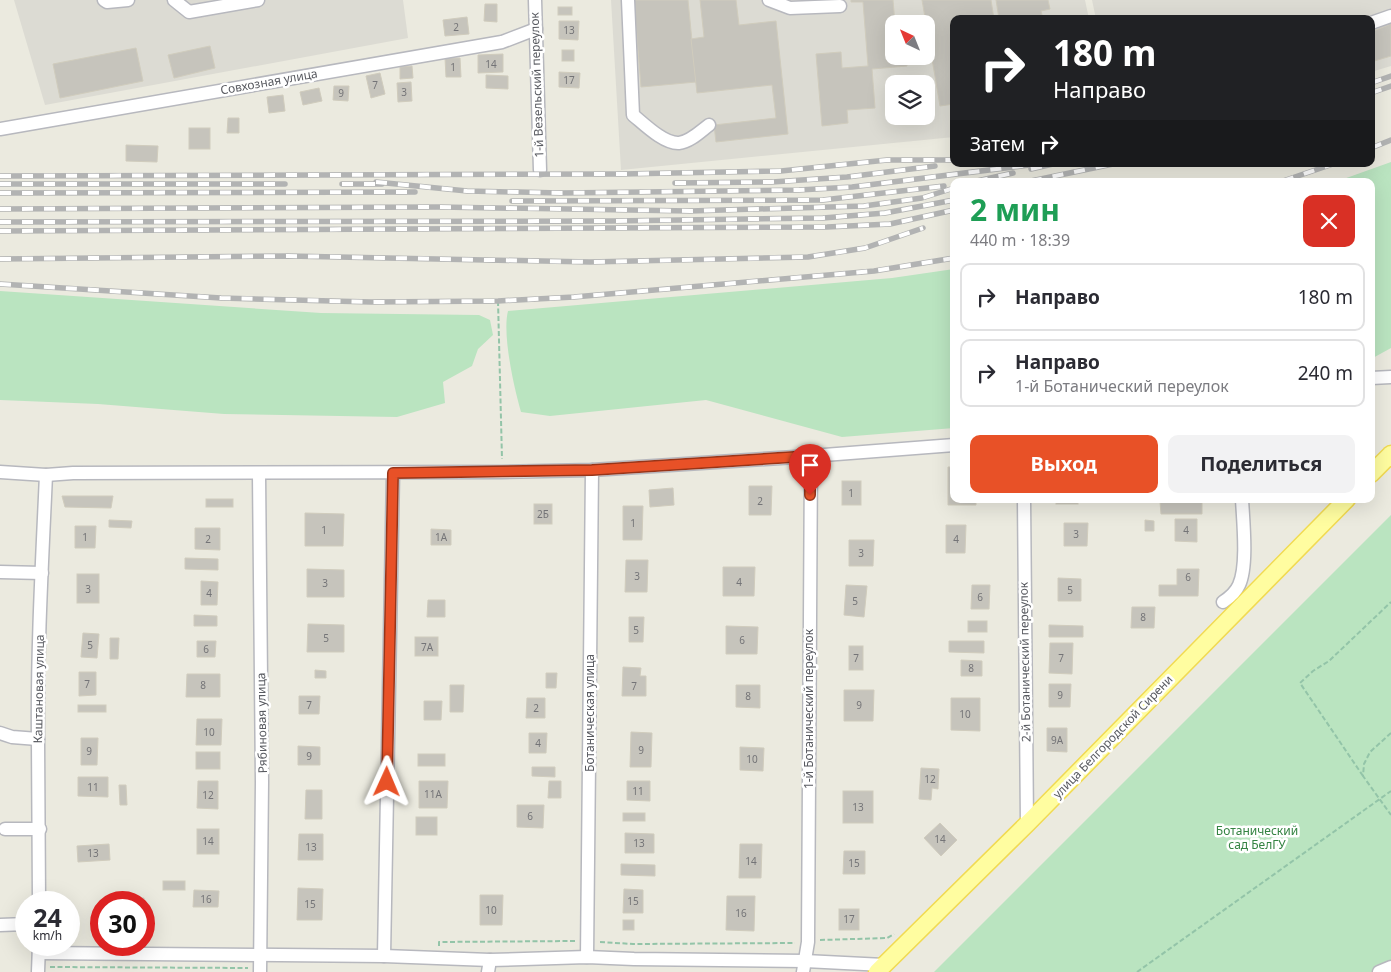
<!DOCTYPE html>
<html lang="ru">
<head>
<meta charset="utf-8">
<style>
	body { margin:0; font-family:"Noto Sans",sans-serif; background:#f2f2f3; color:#2b2b33; height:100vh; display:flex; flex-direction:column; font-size:19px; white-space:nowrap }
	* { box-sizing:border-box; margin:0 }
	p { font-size:16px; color:#7c7c81 }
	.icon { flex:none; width:28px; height:28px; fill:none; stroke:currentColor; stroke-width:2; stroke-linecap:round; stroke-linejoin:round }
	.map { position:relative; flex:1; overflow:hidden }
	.details { position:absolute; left:950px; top:178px; width:425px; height:325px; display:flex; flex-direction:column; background:#fff; border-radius:10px; box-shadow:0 5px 20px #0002 }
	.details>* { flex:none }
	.banner { position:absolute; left:950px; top:15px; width:425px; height:152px; border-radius:10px; box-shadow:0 5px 20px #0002; background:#202124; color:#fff; overflow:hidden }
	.needle { width:32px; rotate:317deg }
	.buttons { position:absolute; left:885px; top:15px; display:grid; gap:10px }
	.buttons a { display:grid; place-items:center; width:50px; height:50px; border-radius:10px; background:#fff; box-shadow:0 5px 20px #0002; font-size:25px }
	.speed { position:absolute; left:15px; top:891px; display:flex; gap:10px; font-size:25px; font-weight:700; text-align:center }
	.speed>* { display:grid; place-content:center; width:65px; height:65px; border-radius:50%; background:#fff; box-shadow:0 5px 20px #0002; line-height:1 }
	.speed small { font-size:12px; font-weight:400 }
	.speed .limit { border:8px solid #d22; background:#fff; color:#111 }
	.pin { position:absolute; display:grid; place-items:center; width:42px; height:42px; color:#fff; margin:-51px -21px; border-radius:50% 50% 50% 0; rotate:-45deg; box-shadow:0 0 5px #0007 }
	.pin .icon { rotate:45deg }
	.me { position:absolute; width:55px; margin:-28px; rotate:1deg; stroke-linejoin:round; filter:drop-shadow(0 0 4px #0008) }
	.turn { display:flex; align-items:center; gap:18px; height:105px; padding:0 20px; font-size:22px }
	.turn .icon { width:65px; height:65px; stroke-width:2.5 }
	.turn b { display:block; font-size:35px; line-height:42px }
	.then { display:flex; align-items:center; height:48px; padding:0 20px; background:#0003; gap:10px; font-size:19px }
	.round { display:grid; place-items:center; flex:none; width:52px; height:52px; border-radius:10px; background:#f2f2f3 }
	.summary { display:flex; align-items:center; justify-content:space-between; height:85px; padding:0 20px }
	h1 { font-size:30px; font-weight:700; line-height:38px; color:#1e9e55 }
	.cta { display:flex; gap:10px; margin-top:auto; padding:10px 20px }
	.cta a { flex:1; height:58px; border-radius:10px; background:#e85127; color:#fff; font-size:20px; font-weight:700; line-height:58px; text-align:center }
	.cta a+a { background:#f2f2f3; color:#2b2b33 }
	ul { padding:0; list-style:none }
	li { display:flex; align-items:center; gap:15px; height:68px; margin:0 10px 8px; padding:0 10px; border:2px solid #e1e1e2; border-radius:10px }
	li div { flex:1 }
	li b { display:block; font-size:19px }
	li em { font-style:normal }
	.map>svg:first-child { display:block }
	.industrial { fill:#dcdbd3; fill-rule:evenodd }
	.green { fill:#bae4c0 }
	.building { fill:#c6c4bc; stroke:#d0ccbd }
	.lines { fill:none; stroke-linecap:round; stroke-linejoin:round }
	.minor-casing { stroke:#b7b8be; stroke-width:15 }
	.major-casing { stroke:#f1da52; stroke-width:19 }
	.path { stroke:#93c4a8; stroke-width:2; stroke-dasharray:5 2.5; stroke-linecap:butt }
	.minor { stroke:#fff; stroke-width:12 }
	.major { stroke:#fffda0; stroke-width:16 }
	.rail-casing { stroke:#b2b3b3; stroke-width:5.5 }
	.rail { stroke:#fff; stroke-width:4; stroke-dasharray:11; stroke-linecap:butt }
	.route-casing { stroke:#973519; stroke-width:12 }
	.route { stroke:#e85127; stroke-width:9 }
	.labels { text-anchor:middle; stroke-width:5; stroke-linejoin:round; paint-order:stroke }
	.number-label { font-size:10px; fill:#747477 }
	.street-label { font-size:12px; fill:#585a60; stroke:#fff }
	.park-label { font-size:12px; fill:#348342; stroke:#fff }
</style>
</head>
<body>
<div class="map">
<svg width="1391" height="972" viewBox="0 0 1391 972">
	<rect width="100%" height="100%" fill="#ebeadf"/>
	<!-- industrial -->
	<g class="industrial">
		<path d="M14 0H403L408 38 45 105Z"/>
		<path d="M611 0H1085L1089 19H954V137L621 170ZM894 24H926V56H894ZM894 84H926V116H894Z"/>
		<path d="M1092 0H1391V66L1371 72V19H1096Z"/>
	</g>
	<!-- green -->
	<g class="green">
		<path d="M1391 162V348L1371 359V181H1338Z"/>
		<path d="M954 269V428L842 437 706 400 550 416 521 412C514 388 502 334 508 311L892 278Z"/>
		<path d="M0 291 321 313 479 315 490 320 493 335 478 349 472 366 443 382 445 403 397 417 224 414 98 404 0 400Z"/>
		<path d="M1391 515V972H934Z"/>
	</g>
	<!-- building -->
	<g class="building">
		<path d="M634 0H688L696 82 641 87Z"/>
		<path d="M700 0H736L739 25 776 21 788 134 716 142 714 125 776 118 772 85 697 93 691 39 704 37Z"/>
		<path d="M851 0H893L895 24H894V56H906L907 66 872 69 875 108 847 110 848 123 822 126 816 54 841 52 842 68 868 66 863 2H851Z"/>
		<path d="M922 0H991L994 19H954V104L940 106Z"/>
		<path d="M996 0H1048L1050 9 1041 11 1043 19H999Z"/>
		<path d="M485 4H497V22L484 21Z"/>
		<rect x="558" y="7" width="14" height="8"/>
		<path d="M467 17 469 34 445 36 443 20Z"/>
		<path d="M559 21H579L578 40 559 39Z"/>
		<path d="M1391 24V56L1371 62V32Z"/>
		<path d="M210 46 215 68 174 78 168 55Z"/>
		<path d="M136 48 143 81 60 98 53 64Z"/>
		<rect x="562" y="50" width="12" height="11"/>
		<path d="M503 54V72L478 73V55Z"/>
		<path d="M445 58H460L461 77H446Z"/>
		<path d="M412 66 413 78 400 79V67Z"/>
		<path d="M559 72 580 73 579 88 559 87Z"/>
		<path d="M380 73 385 94 371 98 366 76Z"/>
		<path d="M486 75 508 76V89L486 88Z"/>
		<path d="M411 82 412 101 398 102 397 83Z"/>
		<path d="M334 86H349L348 101 333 100Z"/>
		<path d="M319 88 322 101 303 105 300 92Z"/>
		<path d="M283 95 285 111 269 113 267 97Z"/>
		<path d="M228 118H239V133H227Z"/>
		<rect x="189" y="128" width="21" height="21"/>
		<path d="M126 145 158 146 157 162 126 161Z"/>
		<path d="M948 467H954V499H976V505H948Z"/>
		<rect x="842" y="481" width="19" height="24"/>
		<path d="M749 486H772L771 515H749Z"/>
		<path d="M673 488 674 505 650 507 649 490Z"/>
		<path d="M62 496H113L111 508 65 507Z"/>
		<rect x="206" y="499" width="27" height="8"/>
		<rect x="1056" y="499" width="22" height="5"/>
		<path d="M1160 502H1202V514H1161Z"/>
		<rect x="534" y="504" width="18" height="20"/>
		<path d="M623 506H643L642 540H623Z"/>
		<path d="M305 513 344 514 343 546H305Z"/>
		<path d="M1175 519H1197V542L1175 541Z"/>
		<path d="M109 520 132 521 131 528 109 527Z"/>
		<path d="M1145 520 1154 521V531H1145Z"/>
		<path d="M1064 523H1088L1087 546H1064Z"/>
		<path d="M946 525H966L965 553H946Z"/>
		<path d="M75 526H96L95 548H75Z"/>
		<path d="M195 528H220V550L195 549Z"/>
		<path d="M431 529 451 530V545H431Z"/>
		<path d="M849 540H874L873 566H849Z"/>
		<path d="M185 558 218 559V570L185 569Z"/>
		<path d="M626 560H648L647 592H625Z"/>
		<path d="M723 567H755L754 596H723Z"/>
		<path d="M307 569 344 570V597H307Z"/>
		<path d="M1177 569H1199L1198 596H1159V585H1177Z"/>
		<rect x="77" y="574" width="22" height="29"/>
		<path d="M1058 578 1081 579V601H1058Z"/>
		<path d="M201 581 218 582 217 605H201Z"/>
		<path d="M846 585 867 586 864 617 844 615Z"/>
		<path d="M972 585H990L989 609H971Z"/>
		<path d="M428 600H445V617H427Z"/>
		<path d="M1132 607H1155L1154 628H1131Z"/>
		<path d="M194 615 217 616V626H194Z"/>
		<path d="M629 617H644L643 642H629Z"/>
		<rect x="968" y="621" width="19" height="11"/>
		<path d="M308 624 344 625V652H307Z"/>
		<path d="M1049 625 1083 626V637H1049Z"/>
		<path d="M726 626 758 627 757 654H726Z"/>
		<path d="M83 633 99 634 97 658 81 657Z"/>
		<rect x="415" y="637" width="23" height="19"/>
		<path d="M110 638H119L118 659H110Z"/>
		<path d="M197 641H216L215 657H197Z"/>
		<path d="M949 641H984V653L949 652Z"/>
		<path d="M1050 643H1073L1072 674 1049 673Z"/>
		<rect x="849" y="646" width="14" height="24"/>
		<path d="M961 660 982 661V676H961Z"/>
		<path d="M623 667 641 668 640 676H646V696H622Z"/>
		<path d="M315 670 326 671V678H315Z"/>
		<path d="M79 672H96V695L79 696Z"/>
		<path d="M546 673H557L556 688H546Z"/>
		<path d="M187 674H220V697H186Z"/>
		<path d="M1049 684H1071L1070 707H1049Z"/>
		<path d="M450 685H464L463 712H450Z"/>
		<path d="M736 685H760V708L736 707Z"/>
		<path d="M844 690H874L873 721H844Z"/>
		<path d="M299 696H320L319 714H299Z"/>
		<path d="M527 698H545V718H526Z"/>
		<path d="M951 698H980V731L951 730Z"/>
		<path d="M424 701H442L441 720H424Z"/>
		<rect x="78" y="705" width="28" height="7"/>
		<path d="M197 719H222L221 745H196Z"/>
		<path d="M1047 728H1067V752L1047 751Z"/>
		<path d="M631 732 652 733 651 767H630Z"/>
		<path d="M529 733H547L546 753H529Z"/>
		<path d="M81 738H98L97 765H81Z"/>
		<path d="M298 746 320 747V765H298Z"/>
		<path d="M740 747 764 748 763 771 740 770Z"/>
		<rect x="196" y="752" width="24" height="17"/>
		<rect x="418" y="754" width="27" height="12"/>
		<path d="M532 767H555V777L532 776Z"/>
		<path d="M921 768 939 769 938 789 932 788 931 800 919 799Z"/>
		<path d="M78 777H108V797L78 796Z"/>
		<path d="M198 781H218V809L197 808Z"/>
		<path d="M419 781H448L447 808H419Z"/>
		<path d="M549 781H561V798H548Z"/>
		<path d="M627 781H650V801L627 800Z"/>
		<path d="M119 785H126L127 805H120Z"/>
		<path d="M306 790H322V819H305Z"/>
		<rect x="843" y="791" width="30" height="32"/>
		<path d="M517 805H544L543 828 517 827Z"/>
		<rect x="623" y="813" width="22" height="8"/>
		<rect x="416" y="817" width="21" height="18"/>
		<path d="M940 823 957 840 941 856 924 838Z"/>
		<rect x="197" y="829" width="22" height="25"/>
		<path d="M625 833 654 834V853H625Z"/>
		<path d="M299 834H323V860H298Z"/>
		<path d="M109 844 110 860 78 862 77 846Z"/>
		<path d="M740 844H762L761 878H739Z"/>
		<path d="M844 851H865V874H843Z"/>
		<path d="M621 864 655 865V876L621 875Z"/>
		<rect x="163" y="881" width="22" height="9"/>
		<path d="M298 888 323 889 322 920H297Z"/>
		<path d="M624 889 643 890V913H623Z"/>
		<path d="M194 890 219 891 218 907H193Z"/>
		<path d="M480 895H503L502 925H480Z"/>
		<path d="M727 896H755L754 931 726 930Z"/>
		<path d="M115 898H144V904L114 902Z"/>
		<rect x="839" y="909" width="20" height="21"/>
		<rect x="623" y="920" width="11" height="10"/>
	</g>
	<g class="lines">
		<defs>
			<g id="minor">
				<path d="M104 0 107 2 128 0"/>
				<path d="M174 0 189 12 258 0"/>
				<path d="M535 0 540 170"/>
				<path d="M628 0 633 115C644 124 664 144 679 143 690 142 701 131 709 125"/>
				<path d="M769 0 790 8 840 6"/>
				<path d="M1371 23 1391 16"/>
				<path d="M0 129 502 42 536 29"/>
				<path d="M1371 378 1391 377"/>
				<path d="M0 472 46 475 73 473 502 472 592 470 811 456 954 445"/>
				<path d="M259 474 262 782 260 972"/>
				<path d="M1024 499 1027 824"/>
				<path d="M0 572 42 573"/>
				<path d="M1223 602C1229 598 1236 592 1239 585 1248 566 1243 520 1242 499"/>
				<path d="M0 733 12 737 38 739"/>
				<path d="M5 829H40"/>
				<path d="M39 902C39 848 38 794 38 740 37 651 42 563 46 475"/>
				<path d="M0 925 26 924"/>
				<path d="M39 953 384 956 490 960 587 957 634 959 805 961 884 965"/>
				<path d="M384 956 393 473"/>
				<path d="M587 957 592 470"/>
				<path d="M38 972 39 945"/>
				<path d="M488 972 490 960"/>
				<path d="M803 972 808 942 811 456"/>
				<path d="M1379 972 1391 967"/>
			</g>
			<g id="major">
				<path d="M1371 474 1391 454"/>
				<path d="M877 972 1027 824 1347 499"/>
			</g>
		</defs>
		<!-- minor casing -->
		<use href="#minor" class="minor-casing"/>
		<!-- major casing -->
		<use href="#major" class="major-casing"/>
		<!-- path -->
		<g class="path">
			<path d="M498 301 502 459"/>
			<path d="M1391 733 1370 752 1364 764 1363 776 1391 815"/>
			<path d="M1363 776 1300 683 1313 671 1329 661 1391 602"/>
			<path d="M820 940 887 938 894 934"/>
			<path d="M600 942 633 944 795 943"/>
			<path d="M439 946V942L575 941"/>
			<path d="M50 967 248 968"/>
			<path d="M1137 972 1391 791"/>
		</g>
		<!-- minor -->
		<use href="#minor" class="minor"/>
		<!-- major -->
		<use href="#major" class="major"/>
		<defs>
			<g id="rail">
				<path d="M1371 83 1391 76"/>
				<path d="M1371 93 1391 86"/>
				<path d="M1371 148 1391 140"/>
				<path d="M1031 169 1053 164"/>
				<path d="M0 176 622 174 781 171 887 160H954"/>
				<path d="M977 181 1013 173"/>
				<path d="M1031 181 1113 164"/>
				<path d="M1283 181 1333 164"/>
				<path d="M376 182 467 191 561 193 799 190 852 187 1037 164"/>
				<path d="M675 183 772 182 847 177 935 166"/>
				<path d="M0 184H285"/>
				<path d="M342 184H382"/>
				<path d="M0 193 415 192"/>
				<path d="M512 201 823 200 944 186"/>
				<path d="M0 209 439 207 690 211 864 206 922 198 954 188"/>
				<path d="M0 222 612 221 823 218 885 213 954 200"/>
				<path d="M0 231 827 227 890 224 954 210"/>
				<path d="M0 259 288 256 590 262 808 257 865 248 923 228"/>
				<path d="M0 284 221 298 371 302 498 301 574 297 874 271 954 258"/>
			</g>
		</defs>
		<!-- rail casing -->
		<use href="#rail" class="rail-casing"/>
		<!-- rail -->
		<use href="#rail" class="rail"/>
	</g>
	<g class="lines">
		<defs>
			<path id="route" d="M387 782 393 473 592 470 810 456V495"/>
		</defs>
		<!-- route casing -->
		<use href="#route" class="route-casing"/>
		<!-- route -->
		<use href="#route" class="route"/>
	</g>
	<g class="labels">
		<!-- number labels -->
		<g class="number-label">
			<text x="456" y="31">2</text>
			<text x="569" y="34">13</text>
			<text x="491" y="68">14</text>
			<text x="453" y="71">1</text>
			<text x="569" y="84">17</text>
			<text x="375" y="89">7</text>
			<text x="404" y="96">3</text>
			<text x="341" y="97">9</text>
			<text x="851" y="497">1</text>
			<text x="760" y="505">2</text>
			<text x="543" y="518">2Б</text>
			<text x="633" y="527">1</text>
			<text x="324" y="534">1</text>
			<text x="1186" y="534">4</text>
			<text x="1076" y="538">3</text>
			<text x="85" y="541">1</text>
			<text x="441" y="541">1А</text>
			<text x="208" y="543">2</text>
			<text x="956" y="543">4</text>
			<text x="861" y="557">3</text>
			<text x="637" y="580">3</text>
			<text x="1188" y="581">6</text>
			<text x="739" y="586">4</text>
			<text x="325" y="587">3</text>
			<text x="88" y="593">3</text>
			<text x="1070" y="594">5</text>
			<text x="209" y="597">4</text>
			<text x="980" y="601">6</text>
			<text x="855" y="605">5</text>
			<text x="1143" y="621">8</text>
			<text x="636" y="634">5</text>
			<text x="326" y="642">5</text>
			<text x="742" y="644">6</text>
			<text x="90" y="649">5</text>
			<text x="427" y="651">7А</text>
			<text x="206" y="653">6</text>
			<text x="856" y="662">7</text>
			<text x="1061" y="662">7</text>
			<text x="971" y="672">8</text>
			<text x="87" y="688">7</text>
			<text x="203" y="689">8</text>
			<text x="634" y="690">7</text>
			<text x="1060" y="699">9</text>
			<text x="748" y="700">8</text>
			<text x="309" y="709">7</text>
			<text x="859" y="709">9</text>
			<text x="536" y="712">2</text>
			<text x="965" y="718">10</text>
			<text x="209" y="736">10</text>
			<text x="1057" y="744">9А</text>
			<text x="538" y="747">4</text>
			<text x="641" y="754">9</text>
			<text x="89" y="755">9</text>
			<text x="309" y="760">9</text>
			<text x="752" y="763">10</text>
			<text x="930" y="783">12</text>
			<text x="93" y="791">11</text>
			<text x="638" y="795">11</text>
			<text x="433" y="798">11А</text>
			<text x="208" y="799">12</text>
			<text x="858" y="811">13</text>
			<text x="530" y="820">6</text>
			<text x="940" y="843">14</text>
			<text x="208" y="845">14</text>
			<text x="639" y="847">13</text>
			<text x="311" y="851">13</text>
			<text x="93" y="857">13</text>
			<text x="751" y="865">14</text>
			<text x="854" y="867">15</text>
			<text x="206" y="903">16</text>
			<text x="633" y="905">15</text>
			<text x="310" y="908">15</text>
			<text x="491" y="914">10</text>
			<text x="741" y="917">16</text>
			<text x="849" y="923">17</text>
		</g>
		<!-- street labels -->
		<g class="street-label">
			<text transform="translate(269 82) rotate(-10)" y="4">Совхозная улица</text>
			<text transform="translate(537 85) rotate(-92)" y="4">1-й Везельский переулок</text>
			<text transform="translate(1025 662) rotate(-91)" y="4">2-й Ботанический переулок</text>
			<text transform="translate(39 689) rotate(-89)" y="4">Каштановая улица</text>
			<text transform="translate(809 709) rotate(-90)" y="4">1-й Ботанический переулок</text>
			<text transform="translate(590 713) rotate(-90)" y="4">Ботаническая улица</text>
			<text transform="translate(262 723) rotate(-91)" y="4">Рябиновая улица</text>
			<text transform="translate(1113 737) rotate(-46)" y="4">улица Белгородской Сирени</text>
		</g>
		<!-- park labels -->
		<g class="park-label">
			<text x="1257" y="835">Ботанический<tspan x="1257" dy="14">сад БелГУ</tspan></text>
		</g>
	</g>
</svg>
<div class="buttons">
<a><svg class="needle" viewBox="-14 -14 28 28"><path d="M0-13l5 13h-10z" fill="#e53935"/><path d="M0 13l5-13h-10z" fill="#7c7c81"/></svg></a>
<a><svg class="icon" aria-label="layers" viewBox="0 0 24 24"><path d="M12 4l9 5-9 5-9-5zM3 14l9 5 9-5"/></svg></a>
</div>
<div class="speed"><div>24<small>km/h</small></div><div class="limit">30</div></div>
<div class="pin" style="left:810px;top:495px;background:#d93025"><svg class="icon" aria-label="arrive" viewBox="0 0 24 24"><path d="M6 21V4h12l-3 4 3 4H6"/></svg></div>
<svg class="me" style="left:387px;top:782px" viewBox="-20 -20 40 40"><path d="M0-17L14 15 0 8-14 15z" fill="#e85127" stroke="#fff" stroke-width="4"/></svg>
<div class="banner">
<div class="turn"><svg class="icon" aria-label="right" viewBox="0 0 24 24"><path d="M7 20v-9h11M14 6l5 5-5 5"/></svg><div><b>180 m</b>Направо</div></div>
<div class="then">Затем<svg class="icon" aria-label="right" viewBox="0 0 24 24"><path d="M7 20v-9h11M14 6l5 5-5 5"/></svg></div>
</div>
<section class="details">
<div class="summary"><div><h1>2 мин</h1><p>440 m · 18:39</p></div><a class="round" style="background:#d93025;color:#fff"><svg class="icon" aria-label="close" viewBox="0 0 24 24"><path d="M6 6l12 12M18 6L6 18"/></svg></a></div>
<ul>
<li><svg class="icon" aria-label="right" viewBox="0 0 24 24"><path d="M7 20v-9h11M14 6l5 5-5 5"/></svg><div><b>Направо</b></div><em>180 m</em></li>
<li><svg class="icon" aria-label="right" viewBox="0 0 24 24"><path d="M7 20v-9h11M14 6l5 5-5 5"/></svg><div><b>Направо</b><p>1-й Ботанический переулок</p></div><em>240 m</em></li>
</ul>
<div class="cta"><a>Выход</a><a>Поделиться</a></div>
</section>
</div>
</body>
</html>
